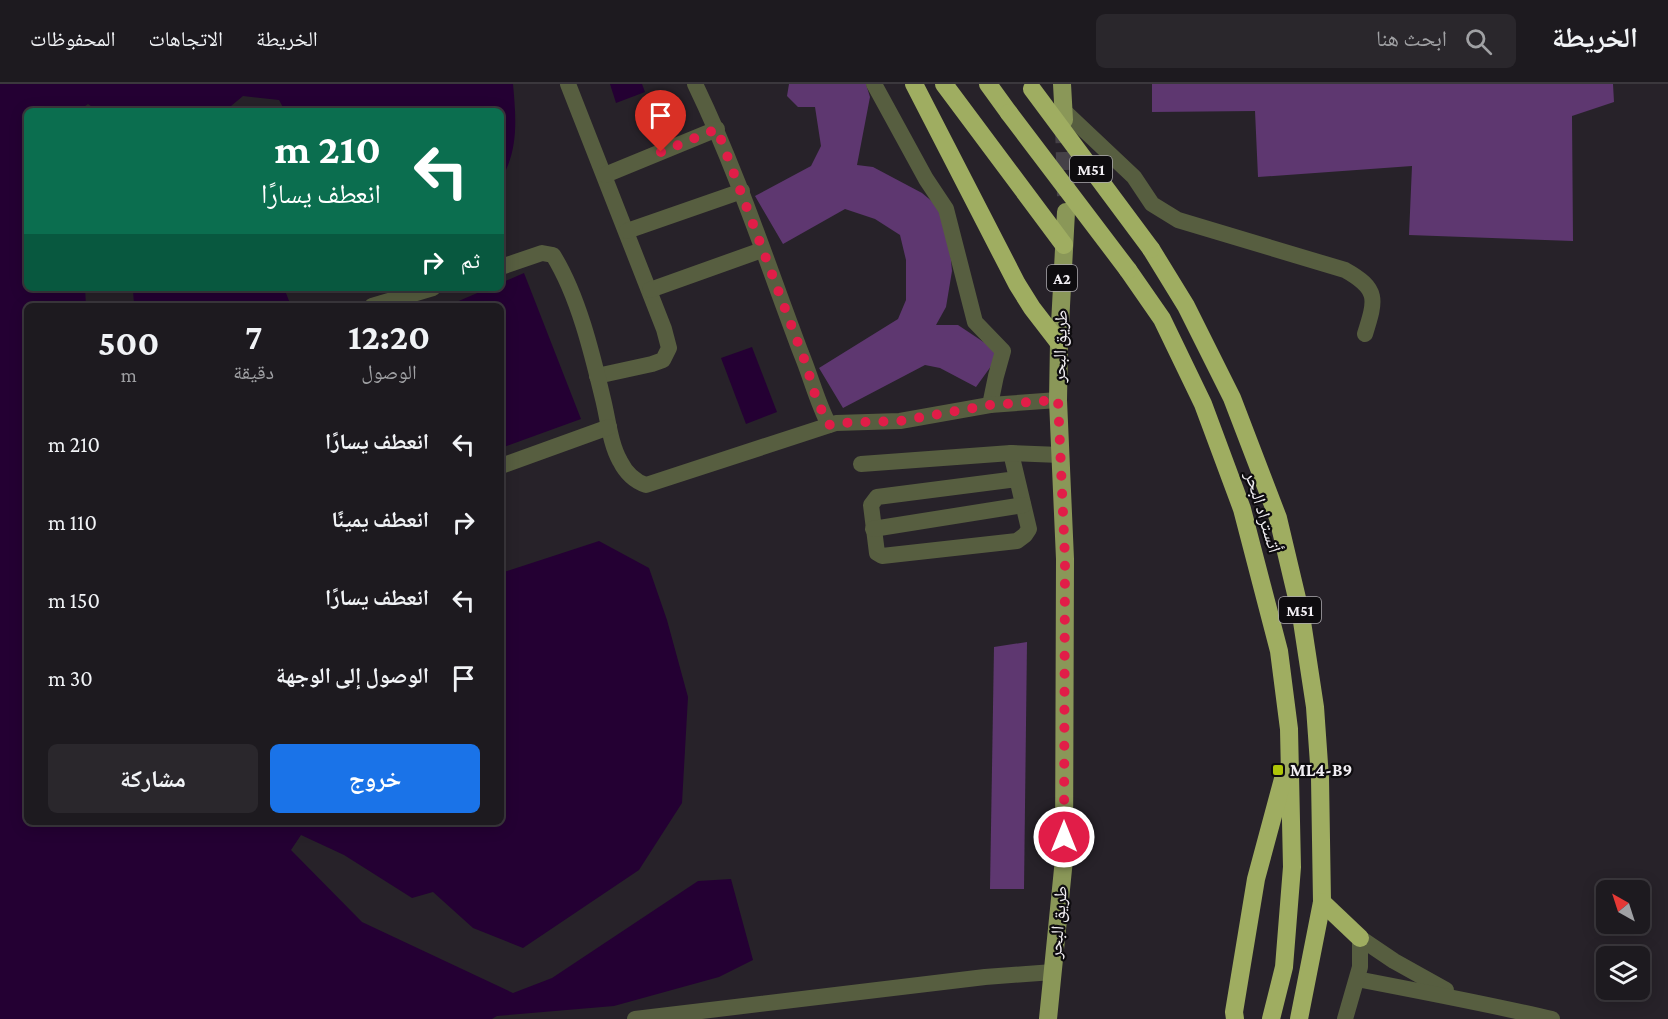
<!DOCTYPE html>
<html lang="ar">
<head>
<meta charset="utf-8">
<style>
	body { margin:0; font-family:"Crimson Pro","Noto Naskh Arabic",serif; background:#2a272c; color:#f1f3f6; direction:rtl; height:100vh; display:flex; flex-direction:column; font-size:22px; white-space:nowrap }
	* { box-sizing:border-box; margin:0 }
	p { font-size:20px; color:#a0a1a4 }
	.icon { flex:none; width:33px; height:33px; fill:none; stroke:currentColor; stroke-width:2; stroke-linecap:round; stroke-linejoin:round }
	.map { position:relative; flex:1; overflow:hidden; direction:ltr }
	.side { position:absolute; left:24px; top:219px; width:480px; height:522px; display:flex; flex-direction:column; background:#1d1a1f; border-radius:9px; box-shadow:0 3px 15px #0003,0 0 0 2px #3b383d; direction:rtl }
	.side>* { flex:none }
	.top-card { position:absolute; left:24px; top:24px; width:480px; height:183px; border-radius:9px; box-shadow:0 3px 15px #0003,0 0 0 2px #3b383d; direction:rtl; background:#0b6e4f; color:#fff; overflow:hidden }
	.needle { width:39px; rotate:321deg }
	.tools { position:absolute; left:1596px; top:796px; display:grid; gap:12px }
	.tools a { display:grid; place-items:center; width:54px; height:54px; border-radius:9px; background:#1d1a1f; box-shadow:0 3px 15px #0003,0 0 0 2px #3b383d; font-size:30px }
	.pin { position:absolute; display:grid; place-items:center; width:51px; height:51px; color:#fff; margin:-62px -26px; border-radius:50% 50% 50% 0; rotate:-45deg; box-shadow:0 0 6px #0007 }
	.pin .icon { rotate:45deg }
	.me { position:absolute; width:66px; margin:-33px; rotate:0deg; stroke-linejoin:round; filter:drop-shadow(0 0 4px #0008) }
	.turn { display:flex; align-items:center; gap:21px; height:126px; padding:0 24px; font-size:27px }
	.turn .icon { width:78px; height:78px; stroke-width:2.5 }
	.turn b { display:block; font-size:42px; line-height:51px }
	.then { display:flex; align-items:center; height:57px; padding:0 24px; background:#0003; gap:12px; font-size:22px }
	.eta { display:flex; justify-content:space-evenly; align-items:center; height:102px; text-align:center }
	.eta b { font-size:36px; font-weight:700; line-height:42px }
	.button { display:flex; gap:12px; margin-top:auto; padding:12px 24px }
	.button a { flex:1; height:69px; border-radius:9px; background:#1a73e8; color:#fff; font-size:24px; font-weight:700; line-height:69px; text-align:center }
	.button a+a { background:#2a272c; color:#f1f3f6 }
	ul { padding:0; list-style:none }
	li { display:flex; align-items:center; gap:18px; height:78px; padding:0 24px }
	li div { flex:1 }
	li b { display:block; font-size:22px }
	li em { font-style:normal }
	header { display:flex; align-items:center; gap:36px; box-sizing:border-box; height:84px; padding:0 30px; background:#1d1a1f; border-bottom:2px solid #3b383d }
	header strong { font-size:28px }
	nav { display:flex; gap:33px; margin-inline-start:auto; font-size:21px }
	.search { width:420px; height:54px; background:#2a272c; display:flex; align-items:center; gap:15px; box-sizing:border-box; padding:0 21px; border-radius:9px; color:#a0a1a4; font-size:22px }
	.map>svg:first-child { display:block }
	.water { fill:#240033 }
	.building { fill:#5e3770 }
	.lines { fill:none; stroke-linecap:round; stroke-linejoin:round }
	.major-tunnel { stroke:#454147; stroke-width:18; stroke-dasharray:18 9; stroke-linecap:butt }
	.minor { stroke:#575e40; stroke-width:16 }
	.major { stroke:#8a9758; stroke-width:18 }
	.highway { stroke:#9fad61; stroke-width:18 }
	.highway-bridge { stroke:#9fad61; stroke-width:18 }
	.route { stroke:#e11d48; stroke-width:10; stroke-dasharray:0 18 }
	.poi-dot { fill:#aec508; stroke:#0e0c0f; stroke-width:2 }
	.labels { text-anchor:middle; stroke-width:4.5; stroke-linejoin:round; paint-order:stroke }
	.shield { fill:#0e0c0f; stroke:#adaaaf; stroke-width:1.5 }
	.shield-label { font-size:16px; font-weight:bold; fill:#f1eef3 }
	.street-label { font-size:18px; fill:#f1eef3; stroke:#0e0c0f }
	.poi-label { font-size:18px; font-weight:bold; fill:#f1eef3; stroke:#0e0c0f; text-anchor:start }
</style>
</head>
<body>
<header>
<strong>الخريطة</strong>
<div class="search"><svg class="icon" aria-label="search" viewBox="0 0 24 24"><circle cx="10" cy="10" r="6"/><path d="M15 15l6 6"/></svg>ابحث هنا</div>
<nav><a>الخريطة</a><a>الاتجاهات</a><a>المحفوظات</a></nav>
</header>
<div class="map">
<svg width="1668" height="935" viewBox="0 0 1668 935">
	<rect width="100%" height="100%" fill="#272229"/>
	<!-- water -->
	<g class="water">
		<path d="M0 0H513C516 33 519 66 501 95V27H285L279 16 243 12 225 27H98L88 20 78 27H27V204H85L86 222H27V738H501V489L599 457 649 484 667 536 688 613 682 719 639 786 523 864 473 844 433 808 412 814 344 771 301 751 291 766 362 838 513 909 552 894 698 797 731 795 753 876 719 893 614 922 497 932 492 935H0Z"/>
		<path d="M610 0H642L645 8 616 19Z"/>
		<path d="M524 189 581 335 501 364V222H447L489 204H501V199Z"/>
		<path d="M133 204H284L291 222H134Z"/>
		<path d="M752 263 777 328 746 340 721 274Z"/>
	</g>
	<!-- building -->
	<g class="building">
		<path d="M789 0H866L870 13 857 81 873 83 922 109 940 124 949 154 952 187 946 223 936 241H958L991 263 1002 267 976 303 940 284 925 281 843 324 819 284 898 235 906 216V176L900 151 875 135 845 125 783 160 755 112 811 82 821 62 815 23H798L787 12Z"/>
		<path d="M1152 0H1613L1614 18 1572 32 1573 157 1409 151 1412 82 1258 93 1255 27 1152 28Z"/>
		<path d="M1027 558 1024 805H990L994 563Z"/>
	</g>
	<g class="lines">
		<!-- major-tunnel -->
		<path class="major-tunnel" d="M1064 41 1066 112"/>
		<!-- minor -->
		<g class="minor">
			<path d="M568 0 664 245 669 264 663 276 652 280 597 292"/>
			<path d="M695 0C737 87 767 179 801 269 811 293 817 318 829 341"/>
			<path d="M874 0 926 95 946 125 975 238 1003 267 996 292 990 321"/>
			<path d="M1063 26 1134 93 1152 120 1178 136 1345 186C1379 205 1376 215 1365 250"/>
			<path d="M605 91 717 45"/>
			<path d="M627 147 742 107"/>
			<path d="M501 183 542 169 553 171C578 211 592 269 603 315 608 335 610 359 620 377 626 389 634 397 646 401L836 339 900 337 990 321 1058 316"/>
			<path d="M650 206 762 166"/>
			<path d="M372 222 433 204"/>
			<path d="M1011 369 1029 445 1025 451 1017 457 882 472 877 469 871 421 877 413 1017 395"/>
			<path d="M861 380 1011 369 1060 371"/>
			<path d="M501 382 609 343"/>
			<path d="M873 445 1023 421"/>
			<path d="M1360 854 1394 877 1446 906"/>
			<path d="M1357 895C1423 908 1488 920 1552 935"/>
			<path d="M635 935 985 893 1053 888"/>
			<path d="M1345 935 1360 883V854"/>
		</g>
		<!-- major -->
		<g class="major">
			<path d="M1062 0 1064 36"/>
			<path d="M1048 935 1064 775 1065 475 1058 316 1059 259 1066 128"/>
		</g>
		<!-- highway -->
		<g class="highway">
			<path d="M914 0 1017 200 1032 224 1059 259"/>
			<path d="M944 0 1064 161"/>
			<path d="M988 0 1009 29"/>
			<path d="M1151 165 1186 222 1232 314 1278 434 1301 531 1315 623 1320 694 1322 818 1299 935"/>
			<path d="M1128 186 1162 235 1203 320 1242 425 1279 567 1289 645 1292 783 1284 883 1271 935"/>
			<path d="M1322 818 1360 854"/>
			<path d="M1235 935 1234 928 1256 795 1284 691"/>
		</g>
		<!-- highway-bridge -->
		<g class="highway-bridge">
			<path d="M1032 5 1151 165"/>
			<path d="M1009 29 1128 186"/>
		</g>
	</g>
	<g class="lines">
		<!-- route -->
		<path class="route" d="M661 68 717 45 806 280 817 317 829 341 836 339 900 337 990 321 1058 316 1065 474 1064 753"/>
	</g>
	<!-- markers -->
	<rect class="poi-dot" x="1272" y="680" width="12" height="12" rx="3"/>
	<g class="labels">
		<!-- shield labels -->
		<g class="shield">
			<rect x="1070" y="72" width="42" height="26" rx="4.5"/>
			<rect x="1047" y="181" width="30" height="26" rx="4.5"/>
			<rect x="1279" y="513" width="42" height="26" rx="4.5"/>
		</g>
		<g class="shield-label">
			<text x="1091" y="91">M51</text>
			<text x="1062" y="200">A2</text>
			<text x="1300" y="532">M51</text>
		</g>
		<!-- street labels -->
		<g class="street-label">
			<text transform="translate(1060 262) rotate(-88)" y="6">طريق البحر</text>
			<text transform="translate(1263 428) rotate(73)" y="6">أتستراد البحر</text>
			<text transform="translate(1058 838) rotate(-85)" y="6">طريق البحر</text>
		</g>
		<!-- poi labels -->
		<g class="poi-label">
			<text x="1290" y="692">ML4-B9</text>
		</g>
	</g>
</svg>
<div class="tools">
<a><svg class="needle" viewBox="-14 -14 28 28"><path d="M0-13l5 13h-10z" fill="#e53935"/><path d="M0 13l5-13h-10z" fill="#a0a1a4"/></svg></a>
<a><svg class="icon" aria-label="layers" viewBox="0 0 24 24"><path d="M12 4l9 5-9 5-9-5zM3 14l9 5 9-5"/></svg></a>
</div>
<div class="pin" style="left:661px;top:68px;background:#d93025"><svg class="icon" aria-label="arrive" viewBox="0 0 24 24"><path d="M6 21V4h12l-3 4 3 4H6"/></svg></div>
<svg class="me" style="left:1064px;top:753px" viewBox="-20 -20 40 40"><circle r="17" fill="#e11d48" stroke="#fff" stroke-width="3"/><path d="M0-11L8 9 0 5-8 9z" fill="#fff"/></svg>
<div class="top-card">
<div class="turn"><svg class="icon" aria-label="left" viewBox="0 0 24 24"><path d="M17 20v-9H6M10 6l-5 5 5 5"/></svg><div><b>210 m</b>انعطف يسارًا</div></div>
<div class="then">ثم<svg class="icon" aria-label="right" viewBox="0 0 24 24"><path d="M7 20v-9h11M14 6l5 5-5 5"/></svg></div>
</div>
<section class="side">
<div class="eta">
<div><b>12:20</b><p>الوصول</p></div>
<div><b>7</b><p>دقيقة</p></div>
<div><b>500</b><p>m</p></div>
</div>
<ul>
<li><svg class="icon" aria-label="left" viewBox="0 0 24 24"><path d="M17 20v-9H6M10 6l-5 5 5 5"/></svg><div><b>انعطف يسارًا</b></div><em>210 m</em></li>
<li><svg class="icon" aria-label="right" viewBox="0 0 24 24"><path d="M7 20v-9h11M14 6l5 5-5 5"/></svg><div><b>انعطف يمينًا</b></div><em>110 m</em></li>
<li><svg class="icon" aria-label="left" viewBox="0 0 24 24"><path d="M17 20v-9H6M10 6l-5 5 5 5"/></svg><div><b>انعطف يسارًا</b></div><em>150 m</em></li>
<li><svg class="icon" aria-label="arrive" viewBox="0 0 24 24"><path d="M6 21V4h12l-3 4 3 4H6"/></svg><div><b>الوصول إلى الوجهة</b></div><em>30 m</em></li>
</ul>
<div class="button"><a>خروج</a><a>مشاركة</a></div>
</section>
</div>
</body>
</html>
